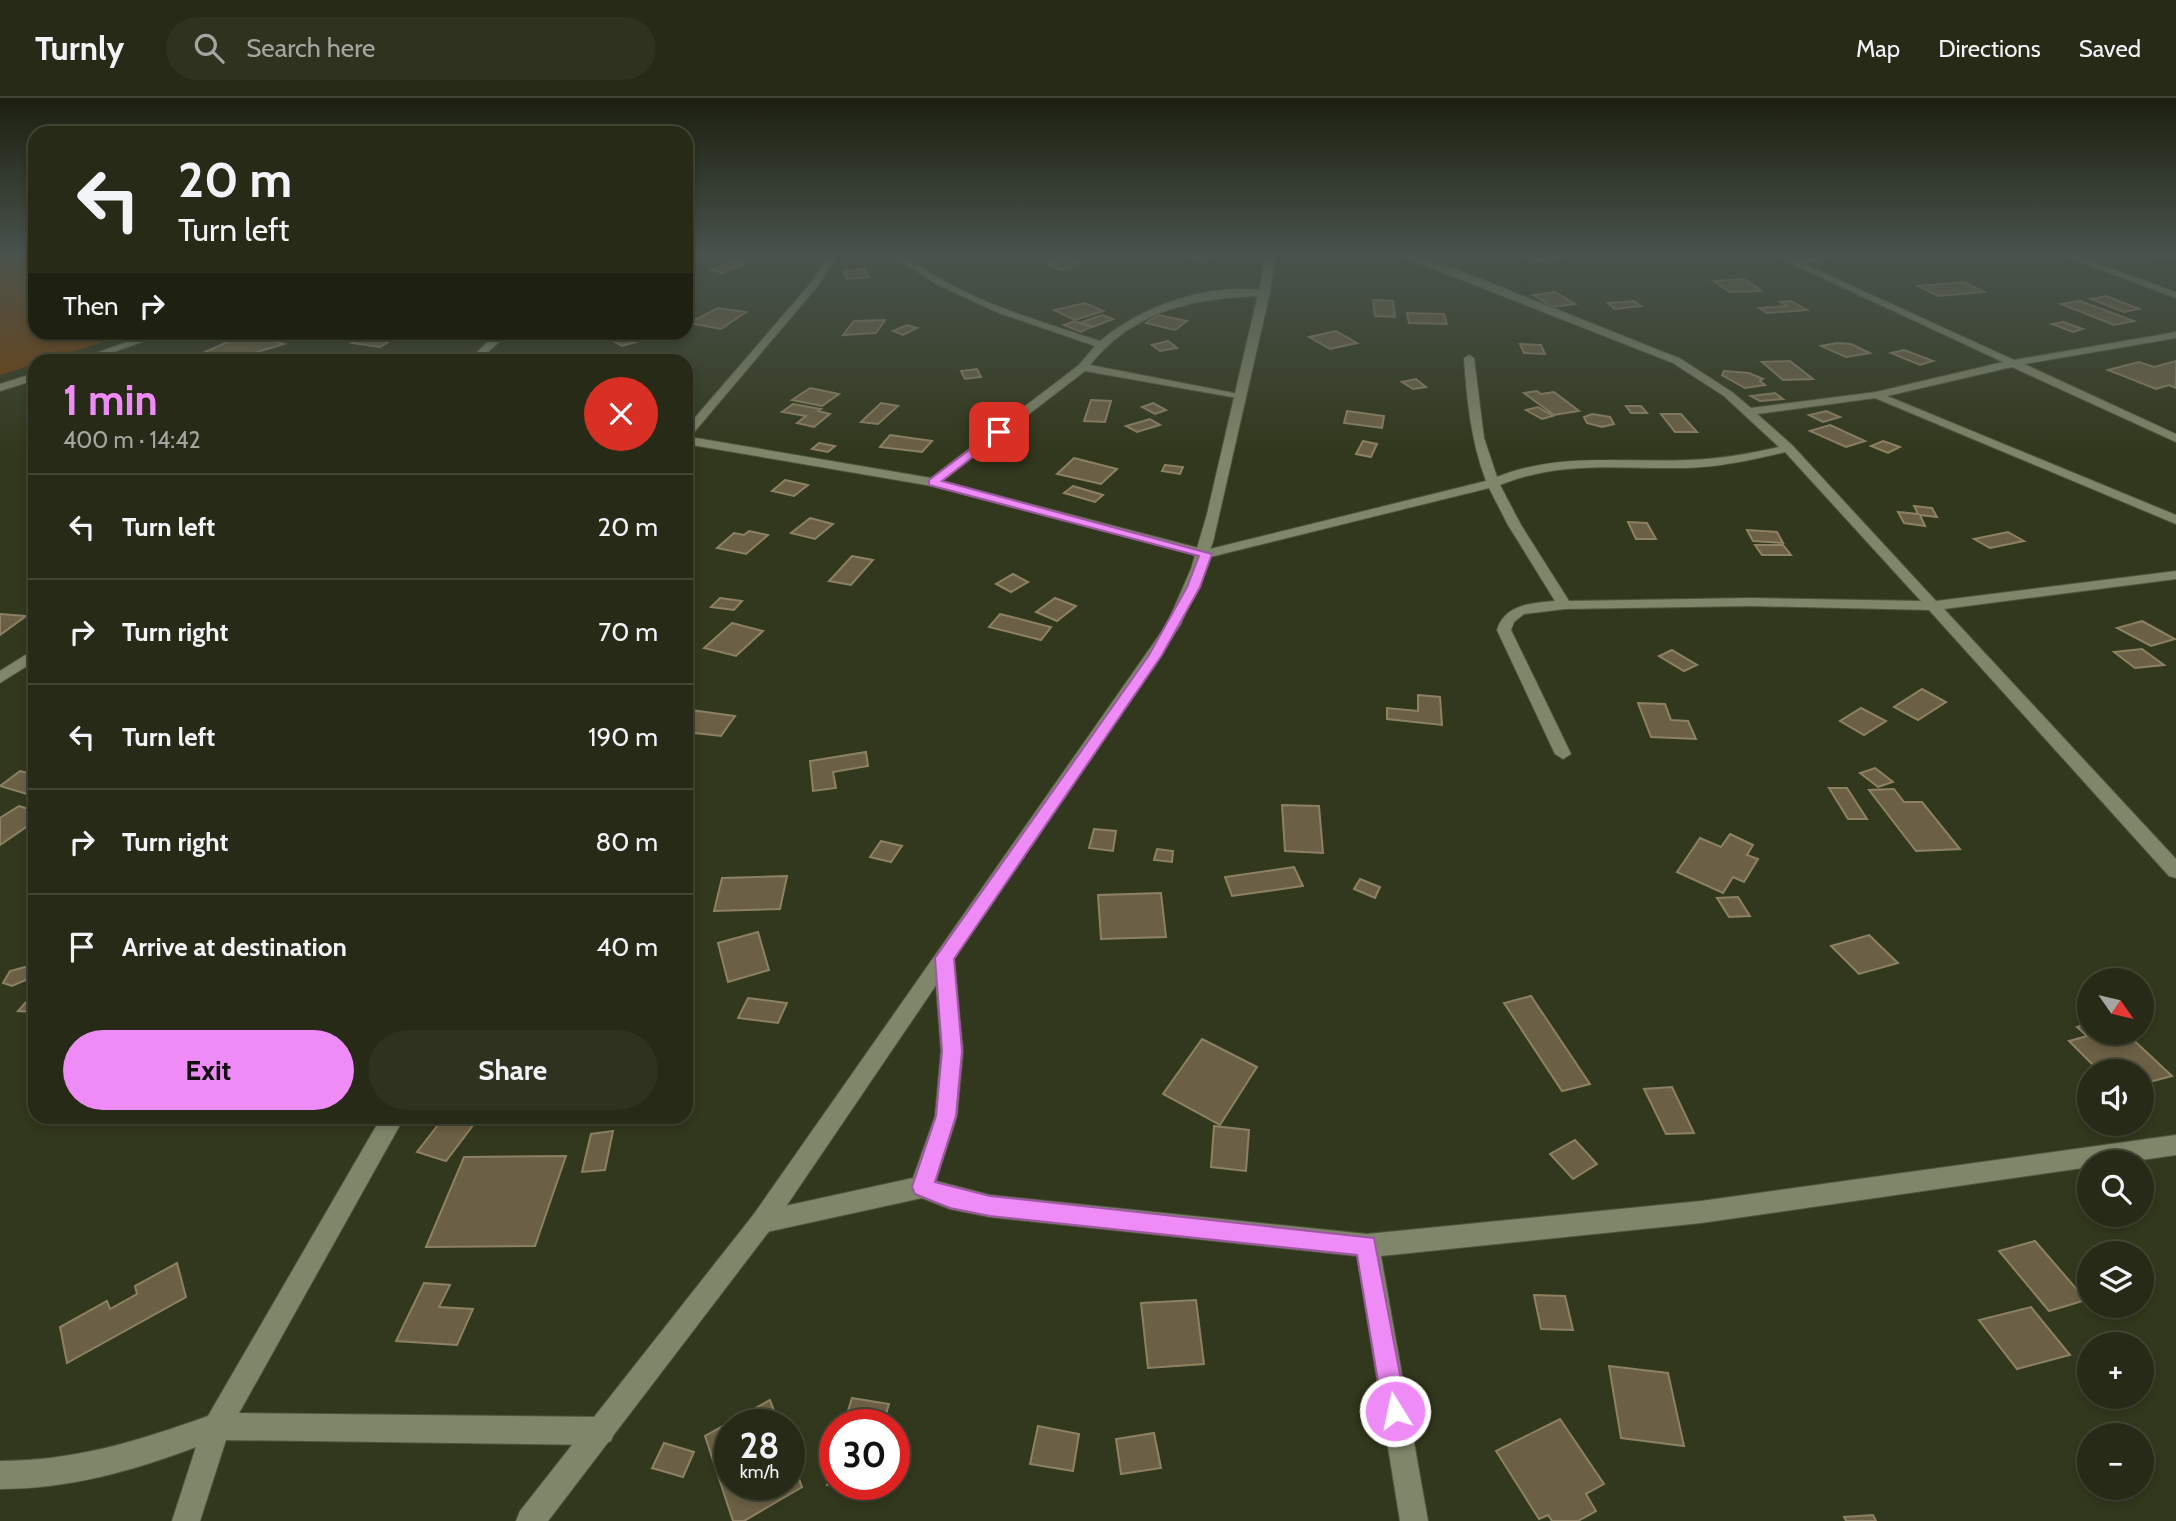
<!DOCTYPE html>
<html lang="en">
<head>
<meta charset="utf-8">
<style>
	body { margin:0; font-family:Cabin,sans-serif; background:#2e321f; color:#f1f3f6; height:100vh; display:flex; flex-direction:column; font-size:26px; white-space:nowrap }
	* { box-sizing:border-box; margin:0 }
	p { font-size:23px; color:#a4a7a1 }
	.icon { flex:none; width:38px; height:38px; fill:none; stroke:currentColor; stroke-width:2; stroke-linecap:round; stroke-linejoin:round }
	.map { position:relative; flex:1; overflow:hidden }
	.drawer { position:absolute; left:28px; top:256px; width:665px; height:770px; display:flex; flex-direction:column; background:#262a16; border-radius:21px; box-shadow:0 4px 10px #0003,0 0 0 2px #424635 }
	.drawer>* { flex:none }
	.guide { position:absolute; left:28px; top:28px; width:665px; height:214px; border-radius:21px; box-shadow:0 4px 10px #0003,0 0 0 2px #424635; background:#262a16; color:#f1f3f6; overflow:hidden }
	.needle { width:46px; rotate:124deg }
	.controls { position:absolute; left:2077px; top:870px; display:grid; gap:14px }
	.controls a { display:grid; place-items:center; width:77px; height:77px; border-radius:50%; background:#262a16; box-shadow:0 4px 10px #0003,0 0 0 2px #424635; font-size:35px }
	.speed { position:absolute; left:714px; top:1311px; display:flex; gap:14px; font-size:35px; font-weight:700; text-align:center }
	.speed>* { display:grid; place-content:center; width:91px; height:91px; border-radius:50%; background:#262a16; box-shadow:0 4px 10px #0003,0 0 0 2px #424635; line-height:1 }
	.speed small { font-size:18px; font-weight:400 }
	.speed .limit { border:10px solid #d22; background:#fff; color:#111 }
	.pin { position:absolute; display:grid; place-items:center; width:60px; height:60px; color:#fff; margin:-30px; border-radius:14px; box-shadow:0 4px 10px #0006 }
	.me { position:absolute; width:77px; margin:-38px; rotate:350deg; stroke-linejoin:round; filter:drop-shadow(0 0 5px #0008) }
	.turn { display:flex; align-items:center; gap:24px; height:147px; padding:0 35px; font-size:32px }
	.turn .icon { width:91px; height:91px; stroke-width:2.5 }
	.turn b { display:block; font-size:49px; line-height:60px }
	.then { display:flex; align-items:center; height:66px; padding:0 35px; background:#0003; gap:14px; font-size:26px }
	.round { display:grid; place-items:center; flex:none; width:74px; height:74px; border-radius:37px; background:#2e321f }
	.overview { display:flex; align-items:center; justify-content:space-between; height:119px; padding:0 35px }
	h1 { font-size:42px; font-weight:700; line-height:52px; color:#ef8bf6 }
	.button { display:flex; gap:14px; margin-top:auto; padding:14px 35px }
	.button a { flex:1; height:80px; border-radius:42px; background:#ef8bf6; color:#111; font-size:28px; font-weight:700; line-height:80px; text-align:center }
	.button a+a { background:#2e321f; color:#f1f3f6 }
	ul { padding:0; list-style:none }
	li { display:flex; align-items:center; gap:21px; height:105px; padding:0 35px; border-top:2px solid #424635 }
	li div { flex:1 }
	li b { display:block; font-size:26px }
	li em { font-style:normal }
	header { display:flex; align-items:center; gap:42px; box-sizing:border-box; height:98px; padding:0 35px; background:#262a16; border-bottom:2px solid #424635 }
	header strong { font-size:33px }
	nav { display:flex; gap:38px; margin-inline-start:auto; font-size:24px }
	.search { width:490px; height:63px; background:#2e321f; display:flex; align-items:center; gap:18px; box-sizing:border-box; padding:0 24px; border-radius:38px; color:#a4a7a1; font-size:26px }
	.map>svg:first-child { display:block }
	.green { fill:#753e09 }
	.building { fill:#6b6045; stroke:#8d8164; stroke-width:2 }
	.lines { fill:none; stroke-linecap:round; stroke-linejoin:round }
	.street-casing { stroke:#51553e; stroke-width:2 }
	.secondary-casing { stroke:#51553e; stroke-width:2 }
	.street { fill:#7f8669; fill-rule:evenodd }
	.secondary { fill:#7f8669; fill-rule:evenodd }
	.route { fill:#ef8bf6; stroke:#9b5aa0; stroke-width:2 }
</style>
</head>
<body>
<header>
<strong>Turnly</strong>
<div class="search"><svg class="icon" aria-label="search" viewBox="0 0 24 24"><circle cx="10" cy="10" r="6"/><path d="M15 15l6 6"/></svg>Search here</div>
<nav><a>Map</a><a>Directions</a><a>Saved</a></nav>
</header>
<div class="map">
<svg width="2176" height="1423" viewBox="0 0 2176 1423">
	<rect width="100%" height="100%" fill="#32381d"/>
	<!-- green -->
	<path class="green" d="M0 157H35V234L133 235 45 262H35V266L0 277Z"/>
	<!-- building -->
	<g class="building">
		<path d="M1186 157H1214L1205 164 1182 159Z"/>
		<path d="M1522 157H1558L1565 161 1531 164Z"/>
		<path d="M2140 157H2176V161L2149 159Z"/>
		<path d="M1064 159 1081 165 1062 172 1045 165Z"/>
		<path d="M736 162 747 165 722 175 711 172Z"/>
		<path d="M865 171 869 179 847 181 843 173Z"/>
		<path d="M1744 181 1762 193 1730 194 1713 183Z"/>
		<path d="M1964 184 1984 194 1938 198 1918 188Z"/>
		<path d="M1555 194 1575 206 1553 209 1533 197Z"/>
		<path d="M2106 198 2139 211 2124 214 2091 201Z"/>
		<path d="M1373 202 1393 203 1395 219 1375 218Z"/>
		<path d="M1634 203 1641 208 1615 211 1608 205Z"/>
		<path d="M1791 203 1807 212 1767 215 1759 210 1787 208 1780 204Z"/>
		<path d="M2080 203 2134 223 2114 227 2061 206Z"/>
		<path d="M1085 205 1103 213 1075 222 1054 212Z"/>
		<path d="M718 210 746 214 721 231 689 225Z"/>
		<path d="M1407 215 1444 216 1447 226 1409 225Z"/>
		<path d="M1102 217 1113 221 1093 229 1082 224Z"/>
		<path d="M1158 217 1187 223 1175 232 1146 225Z"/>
		<path d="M885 222 876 235 843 237 854 223Z"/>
		<path d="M1074 223 1091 229 1081 234 1064 227Z"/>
		<path d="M2063 224 2083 231 2073 234 2052 226Z"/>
		<path d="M907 227 917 230 903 237 893 233Z"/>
		<path d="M1336 233 1357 245 1330 251 1309 239Z"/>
		<path d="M250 234 300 236 277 244 284 246 230 262H215L198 257Z"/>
		<path d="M371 234H398L387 240 393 241 380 249 352 245Z"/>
		<path d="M624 237 636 244 622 248 610 241Z"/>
		<path d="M1168 243 1177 250 1160 253 1152 247Z"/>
		<path d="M1837 245 1851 246 1870 255 1846 259 1821 248Z"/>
		<path d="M1520 246 1541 247 1545 256 1524 255Z"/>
		<path d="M1904 252 1933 263 1920 267 1891 255Z"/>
		<path d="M1790 263 1813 281 1783 282 1762 264Z"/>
		<path d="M2176 263V290L2169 287 2156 291 2108 272 2139 264 2154 269Z"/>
		<path d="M977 271 981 279 965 281 961 273Z"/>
		<path d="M1724 273 1749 275 1763 281 1760 283 1765 287 1745 290 1722 277Z"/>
		<path d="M1416 281 1426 289 1413 291 1402 284Z"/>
		<path d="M810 290 839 296 822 308 792 302Z"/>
		<path d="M1537 293 1541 296 1554 294 1579 313 1554 317 1524 295Z"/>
		<path d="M1775 295 1783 301 1760 303 1751 298Z"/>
		<path d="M1091 302 1111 303 1105 324 1084 323Z"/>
		<path d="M881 305 898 308 878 326 861 324Z"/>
		<path d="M1153 305 1166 312 1155 316 1142 309Z"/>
		<path d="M793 306 821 311 818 313 830 316 814 329 797 325 806 318 782 314Z"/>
		<path d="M1626 308H1641L1647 315H1631Z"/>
		<path d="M1538 309 1553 318 1542 321 1526 312Z"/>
		<path d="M1347 313 1384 318 1382 330 1344 325Z"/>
		<path d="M1826 313 1840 319 1823 324 1809 317Z"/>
		<path d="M1592 316 1610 319 1614 326 1602 329 1587 325 1584 319Z"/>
		<path d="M1661 316H1681L1697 334H1675Z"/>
		<path d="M1150 321 1160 327 1137 334 1126 328Z"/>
		<path d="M1830 327 1865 343 1846 349 1810 333Z"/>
		<path d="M890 337 932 343 922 354 880 349Z"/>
		<path d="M1363 343 1377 346 1371 359 1356 356Z"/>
		<path d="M1883 343 1900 349 1888 355 1871 348Z"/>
		<path d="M819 345 835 348 828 354 812 351Z"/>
		<path d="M1074 360 1117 371 1101 386 1057 376Z"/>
		<path d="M1165 367 1183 369 1180 376 1162 373Z"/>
		<path d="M785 382 808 387 794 398 772 393Z"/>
		<path d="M1073 388 1103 397 1095 404 1064 395Z"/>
		<path d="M1914 408 1932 410 1937 419 1920 417 1925 428 1904 425 1898 414 1918 416Z"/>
		<path d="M810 420 833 426 815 441 791 435Z"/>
		<path d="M1628 424 1647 425 1656 441H1636Z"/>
		<path d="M1747 432 1777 434 1783 445 1753 443Z"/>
		<path d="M749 433 768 437 746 456 717 450 734 435 744 437Z"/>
		<path d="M2008 434 2024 443 1990 450 1974 441Z"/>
		<path d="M1755 447H1783L1791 457H1762Z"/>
		<path d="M852 458 873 462 851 487 829 483Z"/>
		<path d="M1013 476 1028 484 1011 494 996 486Z"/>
		<path d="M720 500 742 503 734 512 711 509Z"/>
		<path d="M1055 500 1076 508 1057 523 1036 514Z"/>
		<path d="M0 516 26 518 0 537Z"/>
		<path d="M1000 516 1051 529 1041 542 989 529Z"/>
		<path d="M2142 523 2175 541 2151 548 2117 530Z"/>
		<path d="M732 525 763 533 736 558 704 550Z"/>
		<path d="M2142 551 2164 567 2135 570 2114 554Z"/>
		<path d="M1672 552 1697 567 1684 573 1659 558Z"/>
		<path d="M1922 591 1946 604 1918 622 1894 609Z"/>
		<path d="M1418 597 1440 599 1442 627 1387 621V610L1418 613Z"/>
		<path d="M1638 605 1665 606 1671 622 1688 623 1696 641 1651 639Z"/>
		<path d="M1861 610 1886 623 1864 637 1840 623Z"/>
		<path d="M691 612 735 618 721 638 686 634V619Z"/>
		<path d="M866 654 868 668 833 674 836 690 813 693 810 663Z"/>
		<path d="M1875 670 1893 684 1878 689 1860 675Z"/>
		<path d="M20 673 35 677V694L30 697 0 688Z"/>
		<path d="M1829 690H1847L1867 721H1848Z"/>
		<path d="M1894 691 1904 704H1922L1960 751 1916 753 1869 692Z"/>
		<path d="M1282 707 1319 708 1323 755 1285 753Z"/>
		<path d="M19 708 35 713V723L0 747V720Z"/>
		<path d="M1094 731 1116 733 1113 753 1089 750Z"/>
		<path d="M1730 736 1753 747 1747 757 1758 761 1744 784 1733 779 1723 795 1677 774 1700 740 1721 749Z"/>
		<path d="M881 743 902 748 891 764 870 759Z"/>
		<path d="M1157 751 1173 753 1172 764 1154 762Z"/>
		<path d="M1294 769 1303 788 1232 798 1225 779Z"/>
		<path d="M787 778 780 811 714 813 722 780Z"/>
		<path d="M1360 781 1380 789 1375 800 1354 791Z"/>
		<path d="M1161 795 1166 839 1101 841 1098 797Z"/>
		<path d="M1738 799 1750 818 1729 819 1717 800Z"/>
		<path d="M758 834 769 872 728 884 718 845Z"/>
		<path d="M1869 837 1898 865 1859 876 1831 848Z"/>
		<path d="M25 869 32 873 26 882 12 888 3 885 10 873Z"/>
		<path d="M35 894V914L18 913Z"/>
		<path d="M1531 898 1590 986 1562 993 1504 905Z"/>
		<path d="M748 900 787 905 778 925 738 920Z"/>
		<path d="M2090 925V934H2125L2172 978 2142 986V973H2099L2069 943 2087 938 2077 929Z"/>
		<path d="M1202 941 1257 969 1220 1027 1163 996Z"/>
		<path d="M1672 989 1694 1035 1666 1036 1644 991Z"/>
		<path d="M445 1018H480L446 1063 417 1054Z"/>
		<path d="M1214 1028 1249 1032 1246 1073 1211 1069Z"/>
		<path d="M613 1033 605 1072 582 1074 591 1036Z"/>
		<path d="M1575 1042 1597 1066 1573 1081 1550 1056Z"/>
		<path d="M566 1058 535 1148 426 1149 464 1059Z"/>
		<path d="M2035 1143 2086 1202 2049 1213 1999 1153Z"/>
		<path d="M177 1165 186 1199 67 1265 60 1229 107 1203 110 1211 137 1196 135 1188Z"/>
		<path d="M424 1185 450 1187 439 1209 473 1211 457 1247 396 1243Z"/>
		<path d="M1534 1197 1565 1198 1573 1232 1541 1231Z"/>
		<path d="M1196 1202 1204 1266 1148 1270 1141 1205Z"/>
		<path d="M2031 1209 2070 1257 2017 1271 1979 1222Z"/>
		<path d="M1609 1268 1668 1275 1684 1348 1621 1340Z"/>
		<path d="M852 1300 889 1306 883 1326H844Z"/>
		<path d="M770 1302 779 1326H730V1386H789V1354L802 1389 744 1423H733L705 1338Z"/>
		<path d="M1560 1321 1604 1386 1586 1396 1596 1413 1578 1423H1552L1548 1417 1539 1421 1496 1353Z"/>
		<path d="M1038 1328 1079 1336 1073 1373 1030 1366Z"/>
		<path d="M1154 1335 1161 1370 1121 1376 1116 1341Z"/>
		<path d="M664 1345 694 1354 683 1379 652 1370Z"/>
		<path d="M835 1360V1386H867L865 1394 827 1387Z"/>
		<path d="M1873 1417 1876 1423H1846L1844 1419Z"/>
	</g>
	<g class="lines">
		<defs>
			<g id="street">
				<path d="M830 157H838L816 190 690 339 931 380 1079 267 1095 248 999 215 936 186 891 157C908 157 924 171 939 180 988 209 1046 225 1100 243 1145 206 1210 184 1269 193L1271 195 1266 198C1197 199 1135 211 1090 267L1239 296 1245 299 1243 301 1085 273 942 383 1206 452 1486 383C1471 343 1467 303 1464 260L1469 257 1474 260 1484 340 1497 379C1560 354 1623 365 1689 362 1720 361 1749 356 1779 349L1724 298 1673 265 1398 157H1410L1461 173 1681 261 1732 294 1751 310 1876 294 2003 264 1773 157H1783L1796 162 1844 157 1804 166 2014 262 2176 234V240L2024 266 2176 336V344L2012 269 1887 298 2176 417V426L1875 300 1757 316 1792 347 1936 503 2176 473V481L1944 511 2176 761V780L2169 778 1929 512 1751 508 1565 511 1524 516 1514 524 1511 532 1571 656 1563 661 1555 656 1497 532C1505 506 1532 505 1555 503L1508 427 1489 390 1206 460 932 388 686 346V330L810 186ZM1785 354 1921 503 1751 500 1569 503 1521 427 1500 387C1561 362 1621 371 1685 370 1720 369 1752 362 1785 354Z"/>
				<path d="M2062 157H2073L2176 194V200Z"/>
				<path d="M154 234H170L91 262H77Z"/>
				<path d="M498 234H509L480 262H469Z"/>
				<path d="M35 275V282L0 293V286Z"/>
				<path d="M35 551V563L0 585V573Z"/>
				<path d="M944 852 951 855 954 860 963 953 957 1018 936 1083 990 1097 1367 1136 1701 1103 2176 1037V1057L2128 1064H2090V1069L1701 1125 1381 1158 1428 1423H1400L1357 1158 990 1119 950 1111 922 1100 762 1135 754 1132 750 1124 754 1116 762 1113 913 1080 935 1018 941 953 934 860 937 855Z"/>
				<path d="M382 1018H405L239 1315 601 1319 611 1323 615 1333 611 1343 601 1347 226 1342 200 1423H172L196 1349C132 1373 69 1391 0 1391V1363C73 1363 139 1343 208 1318Z"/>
			</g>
			<path id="secondary" d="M1267 157H1275L1270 194 1213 444 1181 526 770 1132 548 1423H516L520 1413 754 1116 1167 526 1191 471 1207 416Z"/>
		</defs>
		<!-- street casing -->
		<use href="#street" class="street-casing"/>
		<!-- secondary casing -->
		<use href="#secondary" class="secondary-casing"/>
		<!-- street -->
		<use href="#street" class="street"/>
		<!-- secondary -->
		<use href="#secondary" class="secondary"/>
	</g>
	<!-- sky -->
	<linearGradient id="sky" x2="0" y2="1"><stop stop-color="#1c1f10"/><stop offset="0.44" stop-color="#49534c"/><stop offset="1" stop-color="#49534c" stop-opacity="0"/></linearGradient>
	<rect width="2176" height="356" fill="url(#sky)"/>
	<!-- route -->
	<path class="route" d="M996 332 1005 334 942 383 1212 456 1200 489 1162 557 954 861 962 953 956 1018 935 1084 990 1098 1374 1140 1407 1313 1404 1322 1395 1325 1386 1322 1383 1313 1357 1157 990 1118 950 1110 915 1096 912 1089 936 1018 942 953 935 860 1149 557 1187 489 1199 458 929 387V382Z"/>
</svg>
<div class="controls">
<a><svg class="needle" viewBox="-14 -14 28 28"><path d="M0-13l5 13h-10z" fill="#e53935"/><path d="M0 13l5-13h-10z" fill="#a4a7a1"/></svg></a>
<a><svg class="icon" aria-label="sound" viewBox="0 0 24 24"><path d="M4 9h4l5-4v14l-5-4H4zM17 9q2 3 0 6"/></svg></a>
<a><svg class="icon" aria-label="search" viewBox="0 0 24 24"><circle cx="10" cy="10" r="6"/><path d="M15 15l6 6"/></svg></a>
<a><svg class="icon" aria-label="layers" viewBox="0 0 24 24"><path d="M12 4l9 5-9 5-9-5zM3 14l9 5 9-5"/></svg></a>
<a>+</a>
<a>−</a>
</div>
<div class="speed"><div>28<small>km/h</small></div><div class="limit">30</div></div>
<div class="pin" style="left:999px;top:334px;background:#d93025"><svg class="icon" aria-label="arrive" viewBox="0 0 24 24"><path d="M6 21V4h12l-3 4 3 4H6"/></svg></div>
<svg class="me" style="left:1395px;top:1313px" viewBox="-20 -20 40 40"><circle r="17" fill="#ef8bf6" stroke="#fff" stroke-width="3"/><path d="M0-11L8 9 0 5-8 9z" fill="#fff"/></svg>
<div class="guide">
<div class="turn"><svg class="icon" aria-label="left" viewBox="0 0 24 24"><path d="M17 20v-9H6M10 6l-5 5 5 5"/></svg><div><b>20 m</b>Turn left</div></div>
<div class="then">Then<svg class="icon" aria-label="right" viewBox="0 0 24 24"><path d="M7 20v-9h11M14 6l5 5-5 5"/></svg></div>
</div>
<section class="drawer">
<div class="overview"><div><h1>1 min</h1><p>400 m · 14:42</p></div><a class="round" style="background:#d93025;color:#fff"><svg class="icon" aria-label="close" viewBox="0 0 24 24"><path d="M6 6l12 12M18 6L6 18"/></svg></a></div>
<ul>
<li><svg class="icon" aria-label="left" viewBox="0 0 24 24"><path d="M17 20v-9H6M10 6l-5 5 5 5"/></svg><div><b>Turn left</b></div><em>20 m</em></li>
<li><svg class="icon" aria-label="right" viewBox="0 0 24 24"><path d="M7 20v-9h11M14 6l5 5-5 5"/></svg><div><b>Turn right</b></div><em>70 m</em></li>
<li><svg class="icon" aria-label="left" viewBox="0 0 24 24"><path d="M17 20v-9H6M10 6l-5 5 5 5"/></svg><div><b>Turn left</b></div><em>190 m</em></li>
<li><svg class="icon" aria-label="right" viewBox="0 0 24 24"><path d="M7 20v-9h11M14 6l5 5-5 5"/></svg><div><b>Turn right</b></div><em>80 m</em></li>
<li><svg class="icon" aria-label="arrive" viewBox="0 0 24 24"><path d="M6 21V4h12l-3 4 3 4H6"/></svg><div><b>Arrive at destination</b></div><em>40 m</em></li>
</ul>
<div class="button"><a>Exit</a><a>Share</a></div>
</section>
</div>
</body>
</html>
